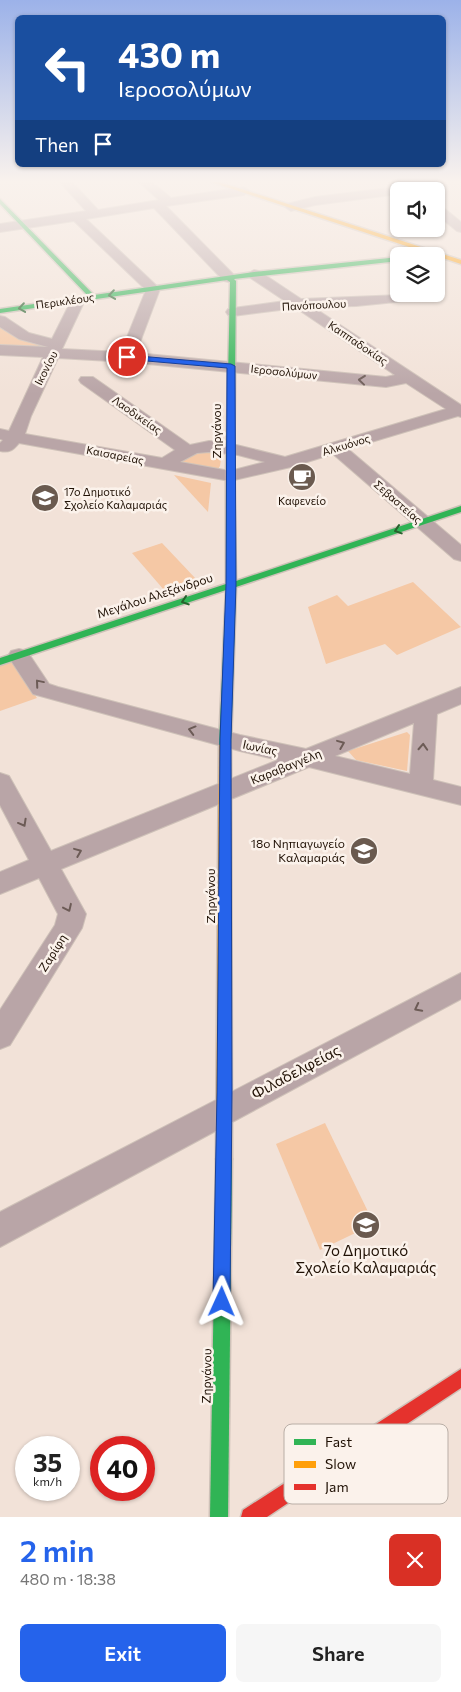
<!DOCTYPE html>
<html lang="en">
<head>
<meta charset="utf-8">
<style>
	body { margin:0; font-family:Commissioner,sans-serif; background:#f6f6f6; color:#222; height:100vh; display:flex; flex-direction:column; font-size:19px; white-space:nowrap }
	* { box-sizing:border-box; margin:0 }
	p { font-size:16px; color:#767676 }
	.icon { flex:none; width:28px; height:28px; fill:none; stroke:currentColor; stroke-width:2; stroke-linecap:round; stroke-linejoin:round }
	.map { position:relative; height:1517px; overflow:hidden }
	.drawer { display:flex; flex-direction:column; background:#fff; flex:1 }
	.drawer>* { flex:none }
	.hud { position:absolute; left:15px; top:15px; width:431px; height:152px; border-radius:8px; box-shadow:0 1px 4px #0004; background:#1a4fa0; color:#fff; overflow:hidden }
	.buttons { position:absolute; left:390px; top:182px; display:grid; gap:10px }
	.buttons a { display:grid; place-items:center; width:55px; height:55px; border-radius:8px; background:#fff; box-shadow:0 1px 4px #0004; font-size:25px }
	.speed { position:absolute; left:15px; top:1436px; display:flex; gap:10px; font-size:25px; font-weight:700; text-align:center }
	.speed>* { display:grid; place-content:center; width:65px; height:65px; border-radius:50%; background:#fff; box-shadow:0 1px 4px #0004; line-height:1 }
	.speed small { font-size:12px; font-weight:400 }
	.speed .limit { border:8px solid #d22; background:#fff; color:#111 }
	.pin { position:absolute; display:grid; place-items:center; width:42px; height:42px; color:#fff; margin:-21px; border:2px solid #fff; border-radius:50%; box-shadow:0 1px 5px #0007 }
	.me { position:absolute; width:55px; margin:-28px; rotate:1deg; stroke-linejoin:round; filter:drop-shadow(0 0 4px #0008) }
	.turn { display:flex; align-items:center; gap:18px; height:105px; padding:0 20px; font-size:22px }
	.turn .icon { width:65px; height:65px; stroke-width:2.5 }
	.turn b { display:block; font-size:35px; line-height:42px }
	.then { display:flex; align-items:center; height:48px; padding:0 20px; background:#0003; gap:10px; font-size:19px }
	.round { display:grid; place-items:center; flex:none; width:52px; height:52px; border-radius:8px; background:#f6f6f6 }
	.headline { display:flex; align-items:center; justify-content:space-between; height:85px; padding:0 20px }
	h1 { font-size:30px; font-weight:600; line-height:38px; color:#2563eb }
	.action { display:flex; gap:10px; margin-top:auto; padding:10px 20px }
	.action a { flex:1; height:58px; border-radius:8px; background:#2563eb; color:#fff; font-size:20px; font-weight:600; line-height:58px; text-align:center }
	.action a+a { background:#f6f6f6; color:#222 }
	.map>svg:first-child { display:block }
	.green { fill:#f5c8a5 }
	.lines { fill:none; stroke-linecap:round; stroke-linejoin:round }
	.street-casing { stroke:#cec1b8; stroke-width:2 }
	.fast-casing { stroke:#cec1b8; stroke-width:3 }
	.slow-casing { stroke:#cec1b8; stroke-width:3 }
	.jam-casing { stroke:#cec1b8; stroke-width:3 }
	.street { fill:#b9a5a7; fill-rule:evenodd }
	.fast { fill:#30b455; fill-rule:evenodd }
	.slow { fill:#ff9f0a; fill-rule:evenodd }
	.jam { fill:#e5322d; fill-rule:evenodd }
	.oneway { stroke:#28622d }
	.oneway2 { stroke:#6c5b56 }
	.route { fill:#2563eb; stroke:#184099 }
	.labels { text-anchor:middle; stroke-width:5; stroke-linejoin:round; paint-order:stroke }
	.far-street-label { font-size:11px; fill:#201105; stroke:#fbf2eb }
	.far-poi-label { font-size:11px; fill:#201105; stroke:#fbf2eb; text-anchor:start }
	.street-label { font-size:12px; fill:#201105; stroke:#fbf2eb }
	.poi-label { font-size:12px; fill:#201105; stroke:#fbf2eb; text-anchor:end }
	.near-street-label { font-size:15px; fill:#201105; stroke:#fbf2eb }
	.near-poi-label { font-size:15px; fill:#201105; stroke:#fbf2eb }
	.key { fill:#fbf2eb; stroke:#b9aea6; stroke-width:1 }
	.key-label { font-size:14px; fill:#201105 }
</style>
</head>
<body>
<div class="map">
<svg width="461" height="1517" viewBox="0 0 461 1517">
	<rect width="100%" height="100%" fill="#f2e2d8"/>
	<!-- green -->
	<g class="green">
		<path d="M0 319 52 347 49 352 0 348Z"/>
		<path d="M222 451 220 466 218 469 210 470 178 463 191 452Z"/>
		<path d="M174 475 211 483 208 512Z"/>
		<path d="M162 543 196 579 164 590 132 553Z"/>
		<path d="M413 582 461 627 397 655 385 644 326 664 308 607 337 595 348 606Z"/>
		<path d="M12 662 37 698 0 711V666Z"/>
		<path d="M407 732 410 735 407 771 356 760 348 751Z"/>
		<path d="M325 1123 374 1224 320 1250 276 1144Z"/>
	</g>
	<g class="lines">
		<defs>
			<g id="street">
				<path d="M60 182H72L98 210 159 200 139 182H152L171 198 244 187 250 191 244 195 166 206 234 275 236 278 229 282 224 281 154 208 86 219 160 289 136 353 386 377 395 375 296 308 233 316 228 315 226 312 228 309 233 308 285 301 249 277 247 274 254 270 259 271 301 299 401 295 403 298 401 301 396 302 356 306 313 307 461 405V417L458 416 348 449 461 545V561L454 559 333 454 291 467 230 481 19 443C13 450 10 453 0 451V443L3 440 0 439V429L9 431 43 357 0 355V345L48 347 19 339 0 327V316L5 317 29 333 52 339 73 297H83L85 300 62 349 121 352 146 290 74 221 0 232V224L86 211ZM58 358 127 362 386 387 406 383 446 409 285 457 224 442 209 441 190 445 93 377H81L79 380 81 383 175 450 162 458 25 434 31 416ZM209 452 238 455 265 462 230 471 180 462 197 453Z"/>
				<path d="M413 185 417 187 419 189 417 191H399V194L315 205 291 211 285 207 287 204 315 197Z"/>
				<path d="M436 204 440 205 461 222V232L457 231 436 214Z"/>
				<path d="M19 649 27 651 49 684 58 687 240 735 306 749 461 687V704L437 714 433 780 461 787V805L309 767 61 869 86 914 82 928 10 1045 0 1049V1010L55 925 58 914 39 878 0 894V872L29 860 0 805V773L9 776 51 851 278 760 240 751 33 694 8 656 11 651ZM414 723 410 774 335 756Z"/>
				<path d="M461 973V999L0 1247V1212Z"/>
			</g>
			<g id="fast">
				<path d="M0 199 94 295 254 272 399 257V261L234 279 236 281 234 476 236 581 461 506V512L236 587 231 745 229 748H221L219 745 226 590 0 665V658L226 584V476L230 282 227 280 0 313V309L88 296 0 204Z"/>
				<path d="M224 1152 229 1154 232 1159 228 1517H210L216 1159 219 1154Z"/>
			</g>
			<g id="slow">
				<path d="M211 182H220L461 260V264Z"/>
				<path d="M225 741 231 745 232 1159 229 1164 224 1166 219 1164 216 1159 219 745Z"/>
			</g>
			<path id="jam" d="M461 1369V1388L267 1517H241L243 1510Z"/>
		</defs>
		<!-- street casing -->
		<use href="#street" class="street-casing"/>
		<!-- fast casing -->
		<use href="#fast" class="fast-casing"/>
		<!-- slow casing -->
		<use href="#slow" class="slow-casing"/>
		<!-- jam casing -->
		<use href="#jam" class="jam-casing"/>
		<!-- street -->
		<use href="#street" class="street"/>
		<!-- fast -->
		<use href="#fast" class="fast"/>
		<!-- slow -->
		<use href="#slow" class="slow"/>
		<!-- jam -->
		<use href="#jam" class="jam"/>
	</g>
	<!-- one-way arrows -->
	<defs><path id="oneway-chevron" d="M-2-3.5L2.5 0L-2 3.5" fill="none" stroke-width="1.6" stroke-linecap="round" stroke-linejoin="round" transform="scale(1.25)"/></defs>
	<g class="oneway">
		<use href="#oneway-chevron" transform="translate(112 295) rotate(172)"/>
		<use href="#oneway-chevron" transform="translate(22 308) rotate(172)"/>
		<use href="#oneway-chevron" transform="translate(398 530) rotate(162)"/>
		<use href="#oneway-chevron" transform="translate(185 601) rotate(162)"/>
	</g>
	<g class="oneway2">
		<use href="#oneway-chevron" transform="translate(362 380) rotate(-174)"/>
		<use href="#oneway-chevron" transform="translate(39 683) rotate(-130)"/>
		<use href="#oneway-chevron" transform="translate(192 730) rotate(-165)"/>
		<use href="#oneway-chevron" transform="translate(341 744) rotate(-22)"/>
		<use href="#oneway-chevron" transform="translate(423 747) rotate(-87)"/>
		<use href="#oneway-chevron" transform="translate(23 823) rotate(61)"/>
		<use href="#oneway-chevron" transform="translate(78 852) rotate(-22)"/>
		<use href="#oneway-chevron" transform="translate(68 908) rotate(65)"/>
		<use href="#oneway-chevron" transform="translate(418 1008) rotate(153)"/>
	</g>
	<!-- sky -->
	<linearGradient id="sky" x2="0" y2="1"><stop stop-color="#9cb2e9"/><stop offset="0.46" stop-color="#f9f2ed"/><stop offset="1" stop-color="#f9f2ed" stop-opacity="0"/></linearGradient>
	<rect width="461" height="394" fill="url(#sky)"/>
	<!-- route -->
	<path class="route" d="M127 355 231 364 235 366 236 585 231 739 232 1093 230 1302 228 1308 222 1310 216 1308 213 1302 217 1093 220 739 226 585 227 368 124 359 123 357Z"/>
	<!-- icons -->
	<defs>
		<symbol id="cafe-disc" viewBox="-11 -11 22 22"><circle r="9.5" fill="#6a5a4f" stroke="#fbf2eb"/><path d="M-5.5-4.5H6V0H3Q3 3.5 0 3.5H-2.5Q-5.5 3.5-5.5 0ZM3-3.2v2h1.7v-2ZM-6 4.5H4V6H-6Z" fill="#fff"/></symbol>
		<symbol id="school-disc" viewBox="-11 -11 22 22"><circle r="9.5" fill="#6a5a4f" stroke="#fbf2eb"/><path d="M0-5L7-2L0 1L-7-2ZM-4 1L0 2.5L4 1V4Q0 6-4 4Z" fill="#fff"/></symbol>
	</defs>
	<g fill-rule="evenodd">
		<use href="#cafe-disc" x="286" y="461" width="32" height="32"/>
		<use href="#school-disc" x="29" y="482" width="32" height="32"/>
		<use href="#school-disc" x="348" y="835" width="32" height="32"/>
		<use href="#school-disc" x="350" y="1209" width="32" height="32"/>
	</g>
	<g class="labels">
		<!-- far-street labels -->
		<g class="far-street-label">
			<text transform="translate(65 301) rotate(-8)" y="4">Περικλέους</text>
			<text transform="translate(314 305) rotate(-3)" y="4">Πανόπουλου</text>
			<text transform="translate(358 343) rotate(34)" y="4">Καππαδοκίας</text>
			<text transform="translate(46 368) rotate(-63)" y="4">Ικονίου</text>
			<text transform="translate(284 372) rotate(6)" y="4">Ιεροσολύμων</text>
			<text transform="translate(137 415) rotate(35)" y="4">Λαοδικείας</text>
			<text transform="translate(346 445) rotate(-17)" y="4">Αλκυόνος</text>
			<text transform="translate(115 455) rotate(11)" y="4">Καισαρείας</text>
			<text transform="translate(398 502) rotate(41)" y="4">Σεβαστείας</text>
		</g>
		<!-- far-poi labels -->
		<g class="far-poi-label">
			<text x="64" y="496">17ο Δημοτικό<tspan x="64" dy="13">Σχολείο Καλαμαριάς</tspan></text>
			<text x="302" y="505" text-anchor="middle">Καφενείο</text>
		</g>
		<!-- street labels -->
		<g class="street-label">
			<text transform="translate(217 431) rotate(-90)" y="4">Ζηργάνου</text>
			<text transform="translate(155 596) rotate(-18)" y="4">Μεγάλου Αλεξάνδρου</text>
			<text transform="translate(260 748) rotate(12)" y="4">Ιωνίας</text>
			<text transform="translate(286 767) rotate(-22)" y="4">Καραβαγγέλη</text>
			<text transform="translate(211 896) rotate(-90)" y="4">Ζηργάνου</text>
			<text transform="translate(53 953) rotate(-58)" y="4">Ζαρίφη</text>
			<text transform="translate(207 1376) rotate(-89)" y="4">Ζηργάνου</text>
		</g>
		<!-- poi labels -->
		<g class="poi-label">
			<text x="345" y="848">18ο Νηπιαγωγείο<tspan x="345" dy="14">Καλαμαριάς</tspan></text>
		</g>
		<!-- near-street labels -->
		<g class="near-street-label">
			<text transform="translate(296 1072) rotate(-28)" y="5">Φιλαδελφείας</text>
		</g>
		<!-- near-poi labels -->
		<g class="near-poi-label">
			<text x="366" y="1256">7o Δημοτικό<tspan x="366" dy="17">Σχολείο Καλαμαριάς</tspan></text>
		</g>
	</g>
	<!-- legend -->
	<rect x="284" y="1424" width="164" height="80" rx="8" class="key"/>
	<rect x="294" y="1439" width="22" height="6" fill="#30b455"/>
	<rect x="294" y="1461" width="22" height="7" fill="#ff9f0a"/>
	<rect x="294" y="1484" width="22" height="6" fill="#e5322d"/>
	<g class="key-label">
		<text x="325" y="1447">Fast</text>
		<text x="325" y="1469">Slow</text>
		<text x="325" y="1492">Jam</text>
	</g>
</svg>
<div class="buttons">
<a><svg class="icon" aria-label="sound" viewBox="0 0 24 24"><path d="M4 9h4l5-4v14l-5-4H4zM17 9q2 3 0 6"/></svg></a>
<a><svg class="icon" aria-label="layers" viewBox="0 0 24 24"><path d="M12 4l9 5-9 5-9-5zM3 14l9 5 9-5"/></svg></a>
</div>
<div class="speed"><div>35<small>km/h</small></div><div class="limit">40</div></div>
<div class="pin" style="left:127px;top:357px;background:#d93025"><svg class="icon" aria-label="arrive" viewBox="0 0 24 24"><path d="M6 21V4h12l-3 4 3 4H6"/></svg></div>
<svg class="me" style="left:222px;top:1302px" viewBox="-20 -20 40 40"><path d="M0-17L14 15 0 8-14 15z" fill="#2563eb" stroke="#fff" stroke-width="4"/></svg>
<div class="hud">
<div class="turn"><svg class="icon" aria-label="left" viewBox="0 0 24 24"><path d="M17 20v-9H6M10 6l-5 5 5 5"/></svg><div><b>430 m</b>Ιεροσολύμων</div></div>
<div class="then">Then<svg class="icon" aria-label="arrive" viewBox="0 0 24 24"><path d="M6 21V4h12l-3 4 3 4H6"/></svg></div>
</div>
</div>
<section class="drawer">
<div class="headline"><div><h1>2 min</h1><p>480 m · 18:38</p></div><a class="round" style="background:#d93025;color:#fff"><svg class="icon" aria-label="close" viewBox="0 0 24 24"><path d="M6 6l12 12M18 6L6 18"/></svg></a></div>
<div class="action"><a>Exit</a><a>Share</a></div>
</section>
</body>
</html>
